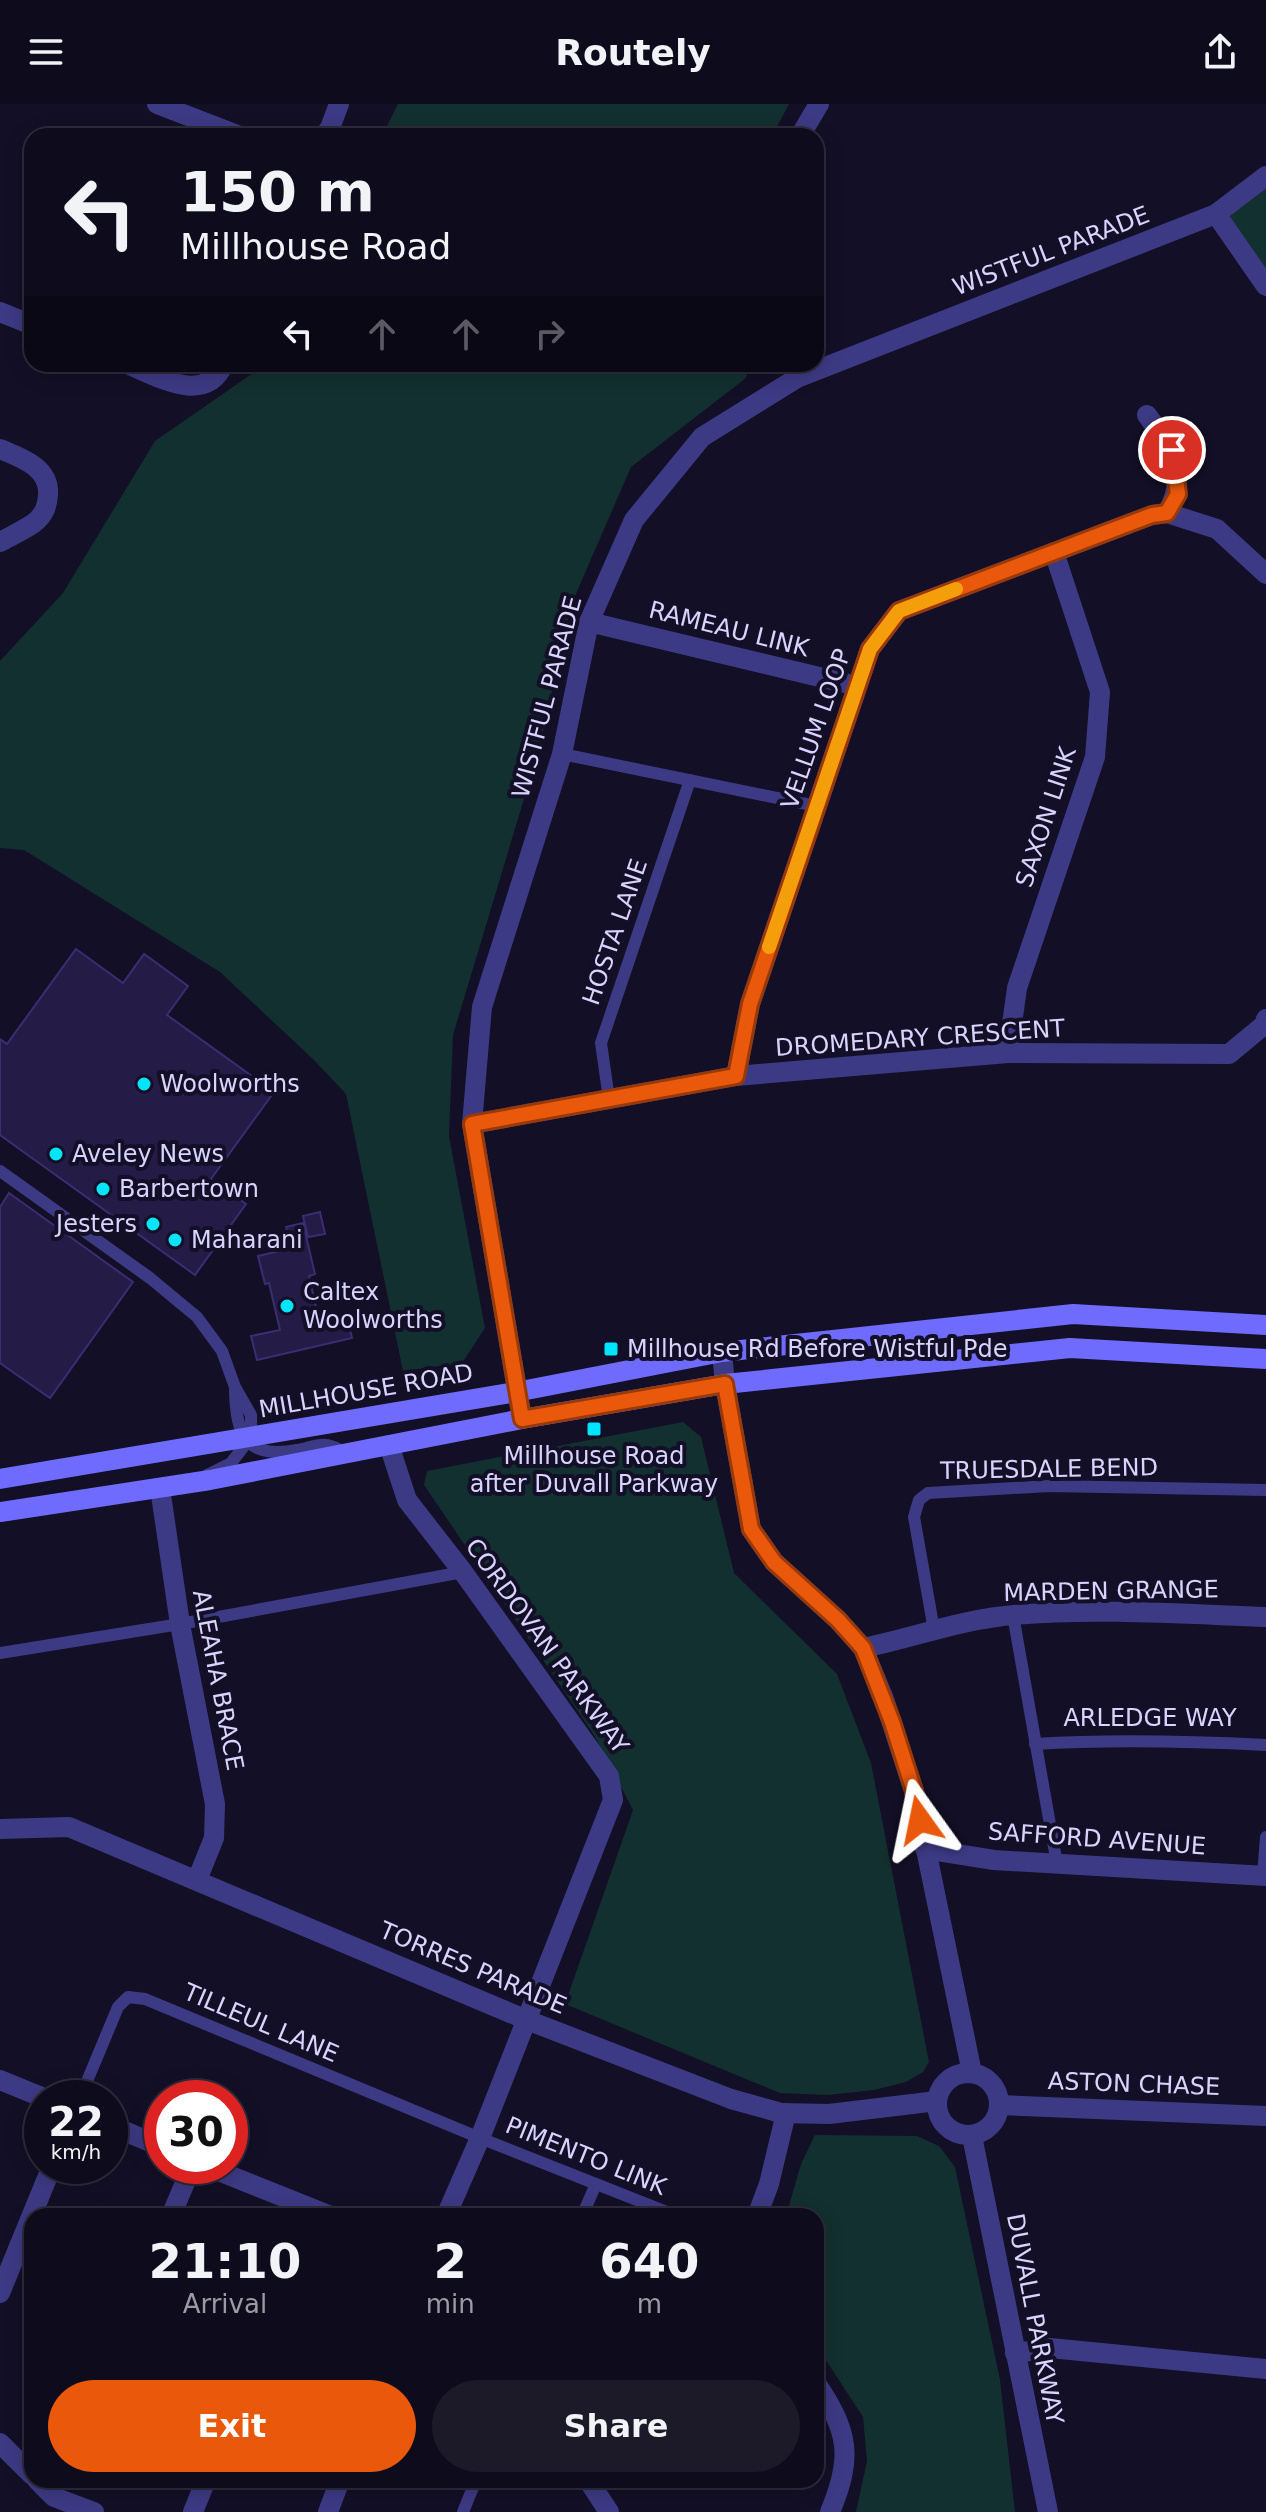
<!DOCTYPE html>
<html lang="en">
<head>
<meta charset="utf-8">
<style>
	body { margin:0; font-family:"DejaVu Sans",sans-serif; background:#1c1929; color:#f1f3f6; height:100vh; display:flex; flex-direction:column; font-size:30px; white-space:nowrap }
	* { box-sizing:border-box; margin:0 }
	p { font-size:26px; color:#9b9ba3 }
	.icon { flex:none; width:44px; height:44px; fill:none; stroke:currentColor; stroke-width:2; stroke-linecap:round; stroke-linejoin:round }
	.map { position:relative; flex:1; overflow:hidden }
	.drawer { position:absolute; left:24px; top:2104px; width:800px; height:280px; display:flex; flex-direction:column; background:#0e0b1c; border-radius:24px; box-shadow:0 4px 20px #0003,0 0 0 2px #2e2b3b }
	.drawer>* { flex:none }
	.guide { position:absolute; left:24px; top:24px; width:800px; height:244px; border-radius:24px; box-shadow:0 4px 20px #0003,0 0 0 2px #2e2b3b; background:#0e0b1c; color:#f1f3f6; overflow:hidden }
	.speed { position:absolute; left:24px; top:1976px; display:flex; gap:16px; font-size:40px; font-weight:700; text-align:center }
	.speed>* { display:grid; place-content:center; width:104px; height:104px; border-radius:50%; background:#0e0b1c; box-shadow:0 4px 20px #0003,0 0 0 2px #2e2b3b; line-height:1 }
	.speed small { font-size:20px; font-weight:400 }
	.speed .limit { border:12px solid #d22; background:#fff; color:#111 }
	.pin { position:absolute; display:grid; place-items:center; width:68px; height:68px; color:#fff; margin:-34px; border:4px solid #fff; border-radius:50%; box-shadow:0 2px 8px #0007 }
	.me { position:absolute; width:88px; margin:-44px; rotate:348deg; stroke-linejoin:round; filter:drop-shadow(0 0 6px #0008) }
	.turn { display:flex; align-items:center; gap:28px; height:168px; padding:0 24px; font-size:36px }
	.turn .icon { width:104px; height:104px; stroke-width:2.5 }
	.turn b { display:block; font-size:56px; line-height:68px }
	.lanes { display:flex; align-items:center; height:76px; padding:0 24px; background:#0003; justify-content:center; gap:40px; direction:ltr }
	.lanes .off { opacity:.35 }
	.eta { display:flex; justify-content:space-evenly; align-items:center; height:136px; text-align:center }
	.eta b { font-size:48px; font-weight:700; line-height:56px }
	.action { display:flex; gap:16px; margin-top:auto; padding:16px 24px }
	.action a { flex:1; height:92px; border-radius:48px; background:#ea580c; color:#fff; font-size:32px; font-weight:700; line-height:92px; text-align:center }
	.action a+a { background:#1c1929; color:#f1f3f6 }
	header { display:flex; justify-content:space-between; align-items:center; height:104px; padding:0 24px; background:#0e0b1c; font-size:36px; font-weight:700 }
	.map>svg:first-child { display:block }
	.green { fill:#12302f }
	.building { fill:#241b47; stroke:#3b2d73; stroke-width:2 }
	.lines { fill:none; stroke-linecap:round; stroke-linejoin:round }
	.service { stroke:#3d3a85; stroke-width:12 }
	.minor { stroke:#3d3a85; stroke-width:20 }
	.tertiary { stroke:#3d3a85; stroke-width:20 }
	.secondary { stroke:#6f6bff; stroke-width:20 }
	.route-casing { stroke:#983908; stroke-width:20 }
	.route { stroke:#ea580c; stroke-width:14 }
	.slow { stroke:#f59e0b; stroke-width:14 }
	.poi-dot { fill:#00e5ff; stroke:#130f26; stroke-width:3 }
	.labels { text-anchor:middle; stroke-width:8; stroke-linejoin:round; paint-order:stroke }
	.street-label { font-size:24px; fill:#d9d4ff; stroke:#130f26 }
	.poi-label { font-size:24px; fill:#d9d4ff; stroke:#130f26; text-anchor:start }
</style>
</head>
<body>
<header><svg class="icon" aria-label="menu" viewBox="0 0 24 24"><path d="M4 6h16M4 12h16M4 18h16"/></svg>Routely<svg class="icon" aria-label="share" viewBox="0 0 24 24"><path d="M12 15V3M7 8l5-5 5 5M5 13v7h14v-7"/></svg></header>
<div class="map">
<svg width="1266" height="2408" viewBox="0 0 1266 2408">
	<rect width="100%" height="100%" fill="#130f26"/>
	<!-- green -->
	<g class="green">
		<path d="M398 0H789L772 32H382Z"/>
		<path d="M1266 71V182L1216 109Z"/>
		<path d="M266 260H750L746 274 631 363 572 499 539 645 453 931 449 1032 485 1224 462 1259 403 1267 346 990 315 957 220 868 24 746 0 744V557L63 489 155 337Z"/>
		<path d="M683 1318 701 1333 734 1469 837 1570 871 1659 929 1958 923 1968 906 1978 874 1986 828 1991 780 1989 565 1900 633 1706 594 1631 424 1381 427 1367Z"/>
		<path d="M815 2031 917 2032 939 2042 955 2063 1000 2276 1015 2408H856L867 2357 863 2313 816 2241V2112H786L801 2060Z"/>
	</g>
	<!-- building -->
	<g class="building">
		<path d="M76 845 123 879 144 850 188 882 167 911 274 988 211 1075 246 1100 195 1171 0 1031V935L7 940Z"/>
		<path d="M9 1089 133 1178 50 1294 0 1259V1103Z"/>
		<path d="M320 1108 325 1130 308 1133 303 1112Z"/>
		<path d="M303 1119 315 1170 309 1172 319 1216 346 1209 352 1234 257 1256 251 1232 280 1226 269 1179 265 1180 258 1152 292 1144 286 1123Z"/>
	</g>
	<g class="lines">
		<!-- service -->
		<g class="service">
			<path d="M562 650 816 702"/>
			<path d="M609 995 601 939 690 676"/>
			<path d="M0 1067 150 1174 197 1213 222 1247 235 1283 251 1311V1333L231 1359 207 1371"/>
			<path d="M235 1286C236 1330 245 1356 297 1346 306 1345 318 1339 327 1341 333 1342 340 1346 345 1348"/>
			<path d="M1013 1511 1057 1760"/>
			<path d="M934 1526 914 1413 919 1396 928 1389 1049 1382 1266 1386"/>
			<path d="M0 1549 180 1520 463 1468"/>
			<path d="M1035 1640C1113 1635 1188 1637 1266 1641"/>
			<path d="M1263 1771 1266 1733"/>
			<path d="M80 1994 118 1903 128 1893 145 1895 480 2034 677 2112"/>
			<path d="M582 2112 596 2080"/>
			<path d="M463 2408 476 2376"/>
		</g>
		<!-- minor -->
		<g class="minor">
			<path d="M157 0 240 32"/>
			<path d="M324 32 330 24 339 0"/>
			<path d="M800 32 819 0"/>
			<path d="M1216 110 1266 182"/>
			<path d="M0 208 32 221"/>
			<path d="M127 260C157 272 205 302 224 260"/>
			<path d="M1147 311C1171 345 1190 368 1167 409"/>
			<path d="M0 345C21 354 50 363 48 391 47 403 44 411 34 419 24 426 11 432 0 438"/>
			<path d="M589 518 857 582"/>
			<path d="M1008 949 1017 884 1095 653 1100 588 1054 448"/>
			<path d="M736 972 750 900 870 545 899 507 1152 411 1167 409 1217 425 1266 470"/>
			<path d="M472 1020 736 972 1008 949 1229 950 1264 921 1266 915"/>
			<path d="M722 1248 725 1280 751 1425 774 1458 838 1516 863 1544 884 1595 914 1687 972 1969"/>
			<path d="M389 1341 407 1396 463 1468 609 1672 613 1696 480 2034 446 2112"/>
			<path d="M160 1384 180 1520 215 1700 214 1734 197 1776"/>
			<path d="M863 1544C913 1534 962 1515 1014 1511 1096 1504 1183 1510 1266 1513"/>
			<path d="M0 1725 69 1723 527 1916 731 1995 781 2009 829 2010 937 1997"/>
			<path d="M925 1745 994 1756 1266 1772"/>
			<circle cx="968" cy="2000" r="31"/>
			<path d="M0 1976 44 1994"/>
			<path d="M1000 2001 1266 2012"/>
			<path d="M110 2021 162 2043"/>
			<path d="M972 2032 1048 2408"/>
			<path d="M206 2062 331 2112"/>
			<path d="M171 2112 192 2062"/>
			<path d="M757 2112 769 2080 786 2009"/>
			<path d="M0 2189 52 2062"/>
			<path d="M1015 2249 1050 2244 1266 2265"/>
			<path d="M816 2279C849 2328 853 2353 830 2408"/>
			<path d="M0 2339 32 2371"/>
			<path d="M37 2376 54 2393 94 2408"/>
			<path d="M588 2376 609 2408"/>
			<path d="M193 2408 206 2376"/>
			<path d="M328 2408 340 2376"/>
		</g>
		<!-- tertiary -->
		<path class="tertiary" d="M522 1315 472 1020 482 903 562 650 589 518 634 416 702 333 797 274 1216 110 1266 72"/>
		<!-- secondary -->
		<g class="secondary">
			<path d="M0 1375 516 1288 722 1248 1073 1210 1266 1221"/>
			<path d="M0 1408 210 1376 522 1315 725 1280 1070 1244 1266 1255"/>
		</g>
	</g>
	<g class="lines">
		<defs>
			<path id="route" d="M920 1716 914 1687 892 1618 863 1544 838 1516 774 1458 751 1425 725 1280 522 1315 472 1020 736 972 750 900 870 545 899 507 1152 411 1167 409 1178 390 1172 346"/>
		</defs>
		<!-- route casing -->
		<use href="#route" class="route-casing"/>
		<!-- route -->
		<use href="#route" class="route"/>
		<!-- slow -->
		<path class="slow" d="M769 843 870 545 899 507 956 485"/>
	</g>
	<!-- markers -->
	<g class="poi-dot">
		<circle cx="144" cy="980" r="8"/>
		<circle cx="56" cy="1050" r="8"/>
		<circle cx="103" cy="1085" r="8"/>
		<circle cx="153" cy="1120" r="8"/>
		<circle cx="175" cy="1136" r="8"/>
		<circle cx="287" cy="1202" r="8"/>
		<rect x="603" y="1237" width="16" height="16" rx="4"/>
		<rect x="586" y="1317" width="16" height="16" rx="4"/>
	</g>
	<g class="labels">
		<!-- street labels -->
		<g class="street-label">
			<text transform="translate(1051 147) rotate(-21)" y="8">WISTFUL PARADE</text>
			<text transform="translate(729 525) rotate(14)" y="8">RAMEAU LINK</text>
			<text transform="translate(547 593) rotate(-75)" y="8">WISTFUL PARADE</text>
			<text transform="translate(816 625) rotate(-71)" y="8">VELLUM LOOP</text>
			<text transform="translate(1046 713) rotate(-72)" y="8">SAXON LINK</text>
			<text transform="translate(615 828) rotate(-71)" y="8">HOSTA LANE</text>
			<text transform="translate(920 934) rotate(-4)" y="8">DROMEDARY CRESCENT</text>
			<text transform="translate(366 1287) rotate(-10)" y="8">MILLHOUSE ROAD</text>
			<text transform="translate(1049 1365) rotate(-1)" y="8">TRUESDALE BEND</text>
			<text transform="translate(1111 1487) rotate(-1)" y="8">MARDEN GRANGE</text>
			<text transform="translate(547 1542) rotate(54)" y="8">CORDOVAN PARKWAY</text>
			<text transform="translate(218 1576) rotate(79)" y="8">ALEAHA BRACE</text>
			<text x="1150" y="1622">ARLEDGE WAY</text>
			<text transform="translate(1097 1735) rotate(4)" y="8">SAFFORD AVENUE</text>
			<text transform="translate(473 1864) rotate(23)" y="8">TORRES PARADE</text>
			<text transform="translate(261 1919) rotate(23)" y="8">TILLEUL LANE</text>
			<text transform="translate(1134 1980) rotate(2)" y="8">ASTON CHASE</text>
			<text transform="translate(586 2052) rotate(22)" y="8">PIMENTO LINK</text>
			<text transform="translate(1035 2215) rotate(79)" y="8">DUVALL PARKWAY</text>
		</g>
		<!-- poi labels -->
		<g class="poi-label">
			<text x="160" y="988">Woolworths</text>
			<text x="72" y="1058">Aveley News</text>
			<text x="119" y="1093">Barbertown</text>
			<text x="137" y="1128" text-anchor="end">Jesters</text>
			<text x="191" y="1144">Maharani</text>
			<text x="303" y="1196">Caltex<tspan x="303" dy="28">Woolworths</tspan></text>
			<text x="627" y="1253">Millhouse Rd Before Wistful Pde</text>
			<text x="594" y="1360" text-anchor="middle">Millhouse Road<tspan x="594" dy="28">after Duvall Parkway</tspan></text>
		</g>
	</g>
</svg>
<div class="speed"><div>22<small>km/h</small></div><div class="limit">30</div></div>
<div class="pin" style="left:1172px;top:346px;background:#d93025"><svg class="icon" aria-label="arrive" viewBox="0 0 24 24"><path d="M6 21V4h12l-3 4 3 4H6"/></svg></div>
<svg class="me" style="left:920px;top:1716px" viewBox="-20 -20 40 40"><path d="M0-17L14 15 0 8-14 15z" fill="#ea580c" stroke="#fff" stroke-width="4"/></svg>
<div class="guide">
<div class="turn"><svg class="icon" aria-label="left" viewBox="0 0 24 24"><path d="M17 20v-9H6M10 6l-5 5 5 5"/></svg><div><b>150 m</b>Millhouse Road</div></div>
<div class="lanes"><svg class="icon" aria-label="left" viewBox="0 0 24 24"><path d="M17 20v-9H6M10 6l-5 5 5 5"/></svg><svg class="icon off" aria-label="ahead" viewBox="0 0 24 24"><path d="M12 20V5M6 11l6-6 6 6"/></svg><svg class="icon off" aria-label="ahead" viewBox="0 0 24 24"><path d="M12 20V5M6 11l6-6 6 6"/></svg><svg class="icon off" aria-label="right" viewBox="0 0 24 24"><path d="M7 20v-9h11M14 6l5 5-5 5"/></svg></div>
</div>
<section class="drawer">
<div class="eta">
<div><b>21:10</b><p>Arrival</p></div>
<div><b>2</b><p>min</p></div>
<div><b>640</b><p>m</p></div>
</div>
<div class="action"><a>Exit</a><a>Share</a></div>
</section>
</div>
</body>
</html>
